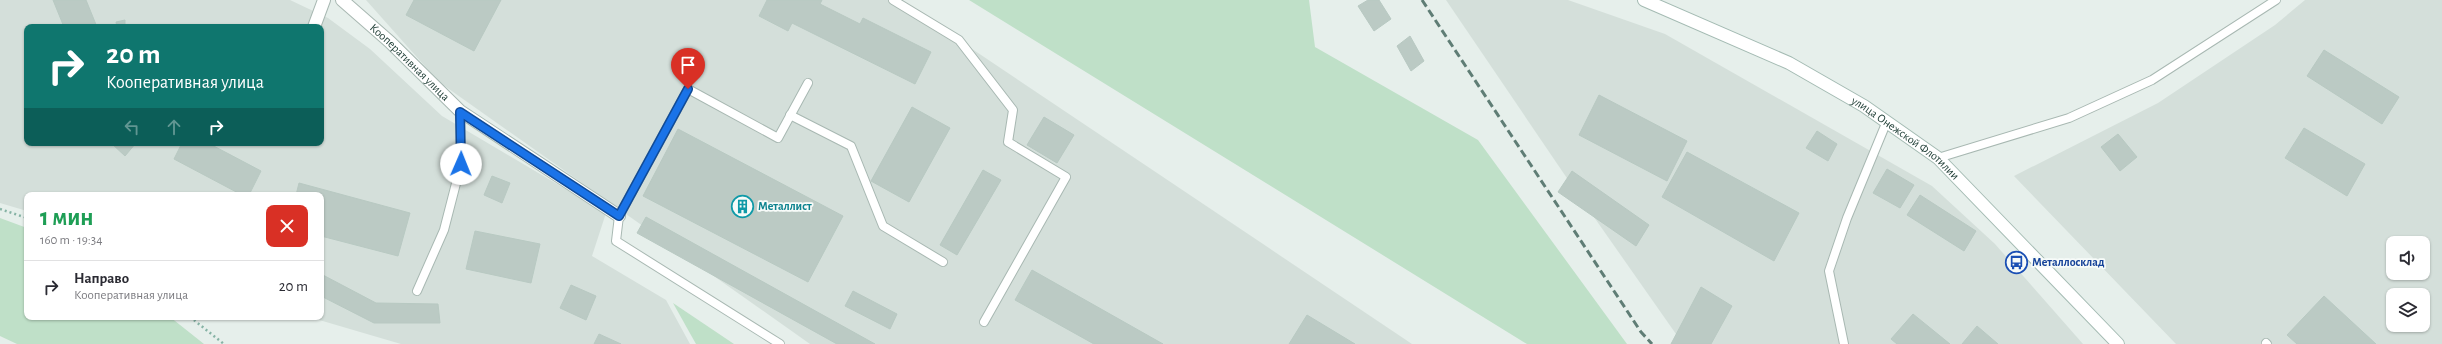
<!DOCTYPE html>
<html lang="ru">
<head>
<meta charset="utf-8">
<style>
	body { margin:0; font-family:"Alegreya Sans",sans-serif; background:#f2f2f3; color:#2b2b33; height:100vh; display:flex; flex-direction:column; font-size:15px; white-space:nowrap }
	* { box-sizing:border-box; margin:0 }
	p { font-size:13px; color:#7c7c81 }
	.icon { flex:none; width:22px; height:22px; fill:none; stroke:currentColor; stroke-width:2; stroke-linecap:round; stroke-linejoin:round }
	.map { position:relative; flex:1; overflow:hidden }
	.details { position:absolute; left:24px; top:192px; width:300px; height:128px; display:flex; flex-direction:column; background:#fff; border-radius:8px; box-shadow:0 1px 3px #0004 }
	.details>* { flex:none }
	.hud { position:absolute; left:24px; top:24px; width:300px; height:122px; border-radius:8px; box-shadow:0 1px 3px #0004; background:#0f766e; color:#fff; overflow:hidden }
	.buttons { position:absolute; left:2386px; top:236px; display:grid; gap:8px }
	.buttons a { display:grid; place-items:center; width:44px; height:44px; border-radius:8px; background:#fff; box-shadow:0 1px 3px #0004; font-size:20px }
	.pin { position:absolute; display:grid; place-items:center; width:34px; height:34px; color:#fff; margin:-41px -17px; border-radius:50% 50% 50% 0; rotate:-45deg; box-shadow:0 0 4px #0007 }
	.pin .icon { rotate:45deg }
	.me { position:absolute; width:44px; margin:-22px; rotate:1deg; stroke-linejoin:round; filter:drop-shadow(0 0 3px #0008) }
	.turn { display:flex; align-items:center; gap:14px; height:84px; padding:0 16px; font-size:18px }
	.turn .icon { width:52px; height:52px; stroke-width:2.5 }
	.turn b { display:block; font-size:28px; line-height:34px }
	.lanes { display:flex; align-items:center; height:38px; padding:0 16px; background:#0003; justify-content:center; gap:20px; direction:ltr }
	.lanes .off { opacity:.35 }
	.round { display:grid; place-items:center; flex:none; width:42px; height:42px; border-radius:8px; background:#f2f2f3 }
	.headline { display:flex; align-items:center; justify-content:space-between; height:68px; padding:0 16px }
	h1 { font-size:24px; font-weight:600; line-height:30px; color:#1e9e55 }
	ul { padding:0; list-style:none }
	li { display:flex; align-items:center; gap:12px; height:52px; padding:0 16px; border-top:1px solid #e1e1e2 }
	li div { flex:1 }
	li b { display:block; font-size:15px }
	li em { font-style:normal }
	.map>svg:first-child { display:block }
	.built { fill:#d4dfda; fill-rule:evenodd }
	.green { fill:#bfe0c8 }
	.building { fill:#bbcac4; stroke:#b8c9c2 }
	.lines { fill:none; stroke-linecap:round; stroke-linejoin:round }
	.service-casing { stroke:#a8b8b2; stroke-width:10 }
	.minor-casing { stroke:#a8b8b2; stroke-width:14 }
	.secondary-casing { stroke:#a4bbb3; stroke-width:14 }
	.path { stroke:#86b3a5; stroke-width:2.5; stroke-dasharray:2 3; stroke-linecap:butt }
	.service { stroke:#fff; stroke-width:8 }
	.minor { stroke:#fff; stroke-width:12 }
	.secondary { stroke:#fff; stroke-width:12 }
	.rail { stroke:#5f7d75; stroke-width:3; stroke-dasharray:8 4; stroke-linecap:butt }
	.route-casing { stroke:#114b97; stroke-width:10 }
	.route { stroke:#1a73e8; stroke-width:7 }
	.labels { text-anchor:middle; stroke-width:3.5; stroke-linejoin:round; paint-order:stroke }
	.street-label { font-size:12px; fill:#24423a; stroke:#f7fbf9 }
	.culture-label { font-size:12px; font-weight:bold; fill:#0d838f; stroke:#f7fbf9; text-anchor:start }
	.transit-label { font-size:12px; font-weight:bold; fill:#164399; stroke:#f7fbf9; text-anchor:start }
</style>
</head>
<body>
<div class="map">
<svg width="2442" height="344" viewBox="0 0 2442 344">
	<rect width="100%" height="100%" fill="#e6efeb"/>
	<!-- built -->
	<g class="built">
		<path d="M0 0H290L328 18 370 49 442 116 606 213 592 256 666 300 690 344H401L309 317H321V195H27V211L0 203ZM27 27H321V143H27Z"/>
		<path d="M366 0H899L1412 344H810L439 82Z"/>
		<path d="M1446 0H1568L1665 34 1932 186 1995 244 2083 344H1683L1575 190Z"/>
		<path d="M2305 0H2442V344H2176L2014 176 2158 103 2275 25ZM2393 243H2423V273H2393ZM2393 295H2423V325H2393Z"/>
	</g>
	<!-- green -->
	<g class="green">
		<path d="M969 0H1309L1315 47 1478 140 1627 344H1527Z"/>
		<path d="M0 218 27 228V317H170L204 344H17L0 336Z"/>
		<path d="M673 303 734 344H696Z"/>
	</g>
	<!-- building -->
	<g class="building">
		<path d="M53 0H86L97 27H64Z"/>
		<path d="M414 0H501L474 51 406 15Z"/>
		<path d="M767 0H822L820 4 860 24 863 18 931 52 915 84 792 23 788 31 759 16Z"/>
		<path d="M1368 0H1379L1391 19 1374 31 1358 6Z"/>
		<path d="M125 20V27H117L116 22Z"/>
		<path d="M1410 36 1424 61 1411 71 1397 46Z"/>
		<path d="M2324 50 2399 97 2382 124 2307 76Z"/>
		<path d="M1599 95 1687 141 1667 181 1579 135Z"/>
		<path d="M912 107 950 128 909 202 871 181Z"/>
		<path d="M1044 117 1074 135 1057 163 1027 145Z"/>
		<path d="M2304 128 2365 164 2347 196 2285 158Z"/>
		<path d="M678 129 843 216 808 282 643 196Z"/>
		<path d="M1817 131 1837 144 1828 161 1806 148Z"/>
		<path d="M2118 134 2137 157 2120 171 2101 147Z"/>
		<path d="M111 143H136L125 156Z"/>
		<path d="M182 143H208L261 171 249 195H242L174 159Z"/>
		<path d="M1687 152 1799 213 1774 261 1662 197Z"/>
		<path d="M1887 169 1914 185 1900 208 1873 193Z"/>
		<path d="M983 170 1001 180 957 255 940 245Z"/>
		<path d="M1572 171 1649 225 1636 246 1558 192Z"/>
		<path d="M492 176 510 183 502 203 484 195Z"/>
		<path d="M299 183 410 213 398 256 321 236V195H296Z"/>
		<path d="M1920 195 1976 231 1964 251 1907 215Z"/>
		<path d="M646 217 875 344H837L637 233Z"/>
		<path d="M475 231 540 244 531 283 466 269Z"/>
		<path d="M1032 270 1163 344H1094L1015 300Z"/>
		<path d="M321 274 376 303 438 304 440 323H374L321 296Z"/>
		<path d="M571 285 596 296 586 320 560 308Z"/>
		<path d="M1701 287 1732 306 1711 344H1671Z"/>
		<path d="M853 291 897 314 890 329 845 306Z"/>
		<path d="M2324 296 2376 344H2297L2287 335Z"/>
		<path d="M1913 314 1950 344H1897L1891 339Z"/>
		<path d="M1307 315 1355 344H1289Z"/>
		<path d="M1977 326 1998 344H1962Z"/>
		<path d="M599 334 621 344H594Z"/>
	</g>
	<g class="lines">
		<defs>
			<g id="service">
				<path d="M893 0 959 40 1013 110 1008 142 1066 177 984 322"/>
				<path d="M790 115 851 146 883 226 943 262"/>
				<path d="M1935 156 1938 158 2069 118 2152 80 2276 0"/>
				<path d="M417 291 444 230 461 164 460 111"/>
				<path d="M2266 343 2267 344"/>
				<path d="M780 344 616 241 619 216 688 89 778 138 808 83"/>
				<path d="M1844 344 1829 271 1847 218 1887 121"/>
			</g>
			<g id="minor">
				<path id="s1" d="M342 0 390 42 460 111 619 216"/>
				<path d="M314 27 324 0"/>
			</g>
			<g id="secondary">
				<path id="s2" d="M1644 0 1789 63 1864 106 1938 158 2118 344"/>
			</g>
		</defs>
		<!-- service casing -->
		<use href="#service" class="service-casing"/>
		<!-- minor casing -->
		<use href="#minor" class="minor-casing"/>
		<!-- secondary casing -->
		<use href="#secondary" class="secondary-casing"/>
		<!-- path -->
		<g class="path">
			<path d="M0 209 27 218"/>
			<path d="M190 317 224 344"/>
		</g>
		<!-- service -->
		<use href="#service" class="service"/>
		<!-- minor -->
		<use href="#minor" class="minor"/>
		<!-- secondary -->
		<use href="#secondary" class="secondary"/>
		<!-- rail -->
		<path class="rail" d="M1422 0 1641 332 1652 344"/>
	</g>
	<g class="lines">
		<defs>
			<path id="route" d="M461 164 460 112 619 216 688 89"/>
		</defs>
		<!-- route casing -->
		<use href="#route" class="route-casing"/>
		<!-- route -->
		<use href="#route" class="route"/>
	</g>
	<!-- icons -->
	<defs>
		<symbol id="building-ring" viewBox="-11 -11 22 22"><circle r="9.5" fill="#f7fbf9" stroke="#0f9aa8" stroke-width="1.5"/><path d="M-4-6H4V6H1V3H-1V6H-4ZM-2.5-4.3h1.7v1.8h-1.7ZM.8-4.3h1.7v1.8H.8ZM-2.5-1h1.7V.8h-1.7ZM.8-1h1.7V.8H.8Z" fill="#0f9aa8"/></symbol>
		<symbol id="bus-ring" viewBox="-11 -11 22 22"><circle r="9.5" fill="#f7fbf9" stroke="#1a4fb4" stroke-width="1.5"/><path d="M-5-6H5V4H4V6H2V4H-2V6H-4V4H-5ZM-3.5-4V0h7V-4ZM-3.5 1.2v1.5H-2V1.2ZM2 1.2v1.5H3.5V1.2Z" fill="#1a4fb4"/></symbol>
	</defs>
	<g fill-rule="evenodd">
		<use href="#building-ring" x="730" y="194" width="25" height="25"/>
		<use href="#bus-ring" x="2004" y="250" width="25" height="25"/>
	</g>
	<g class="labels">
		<!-- street labels -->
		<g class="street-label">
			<text dy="4" stroke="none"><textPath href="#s1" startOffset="92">Кооперативная улица</textPath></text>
			<text dy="4" stroke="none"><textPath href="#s2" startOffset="297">улица Онежской Флотилии</textPath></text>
		</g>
		<!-- culture labels -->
		<g class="culture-label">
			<text x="758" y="210">Металлист</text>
		</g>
		<!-- transit labels -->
		<g class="transit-label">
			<text x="2032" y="266">Металлосклад</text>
		</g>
	</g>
</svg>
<div class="buttons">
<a><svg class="icon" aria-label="sound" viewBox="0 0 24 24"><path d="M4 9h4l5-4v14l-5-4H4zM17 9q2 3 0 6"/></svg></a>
<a><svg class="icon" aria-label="layers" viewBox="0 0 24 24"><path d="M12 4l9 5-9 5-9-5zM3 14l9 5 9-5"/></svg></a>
</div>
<div class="pin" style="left:688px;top:89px;background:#d93025"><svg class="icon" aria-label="arrive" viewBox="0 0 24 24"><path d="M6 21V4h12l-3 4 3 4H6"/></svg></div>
<svg class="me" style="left:461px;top:164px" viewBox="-20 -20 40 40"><circle r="19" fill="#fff"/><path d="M0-13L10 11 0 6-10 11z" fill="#1a73e8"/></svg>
<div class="hud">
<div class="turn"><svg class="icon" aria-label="right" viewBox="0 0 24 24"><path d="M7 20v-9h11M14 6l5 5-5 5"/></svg><div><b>20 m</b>Кооперативная улица</div></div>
<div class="lanes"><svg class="icon off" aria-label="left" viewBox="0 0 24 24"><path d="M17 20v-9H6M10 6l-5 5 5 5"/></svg><svg class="icon off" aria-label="ahead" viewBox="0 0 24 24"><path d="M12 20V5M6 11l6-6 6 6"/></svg><svg class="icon" aria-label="right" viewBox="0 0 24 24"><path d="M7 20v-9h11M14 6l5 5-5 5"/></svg></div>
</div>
<section class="details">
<div class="headline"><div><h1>1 мин</h1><p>160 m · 19:34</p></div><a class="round" style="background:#d93025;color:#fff"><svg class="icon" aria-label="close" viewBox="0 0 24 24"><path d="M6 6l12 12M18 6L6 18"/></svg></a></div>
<ul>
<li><svg class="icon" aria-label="right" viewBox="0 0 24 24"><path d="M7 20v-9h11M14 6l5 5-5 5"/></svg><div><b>Направо</b><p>Кооперативная улица</p></div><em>20 m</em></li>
</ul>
</section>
</div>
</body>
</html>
